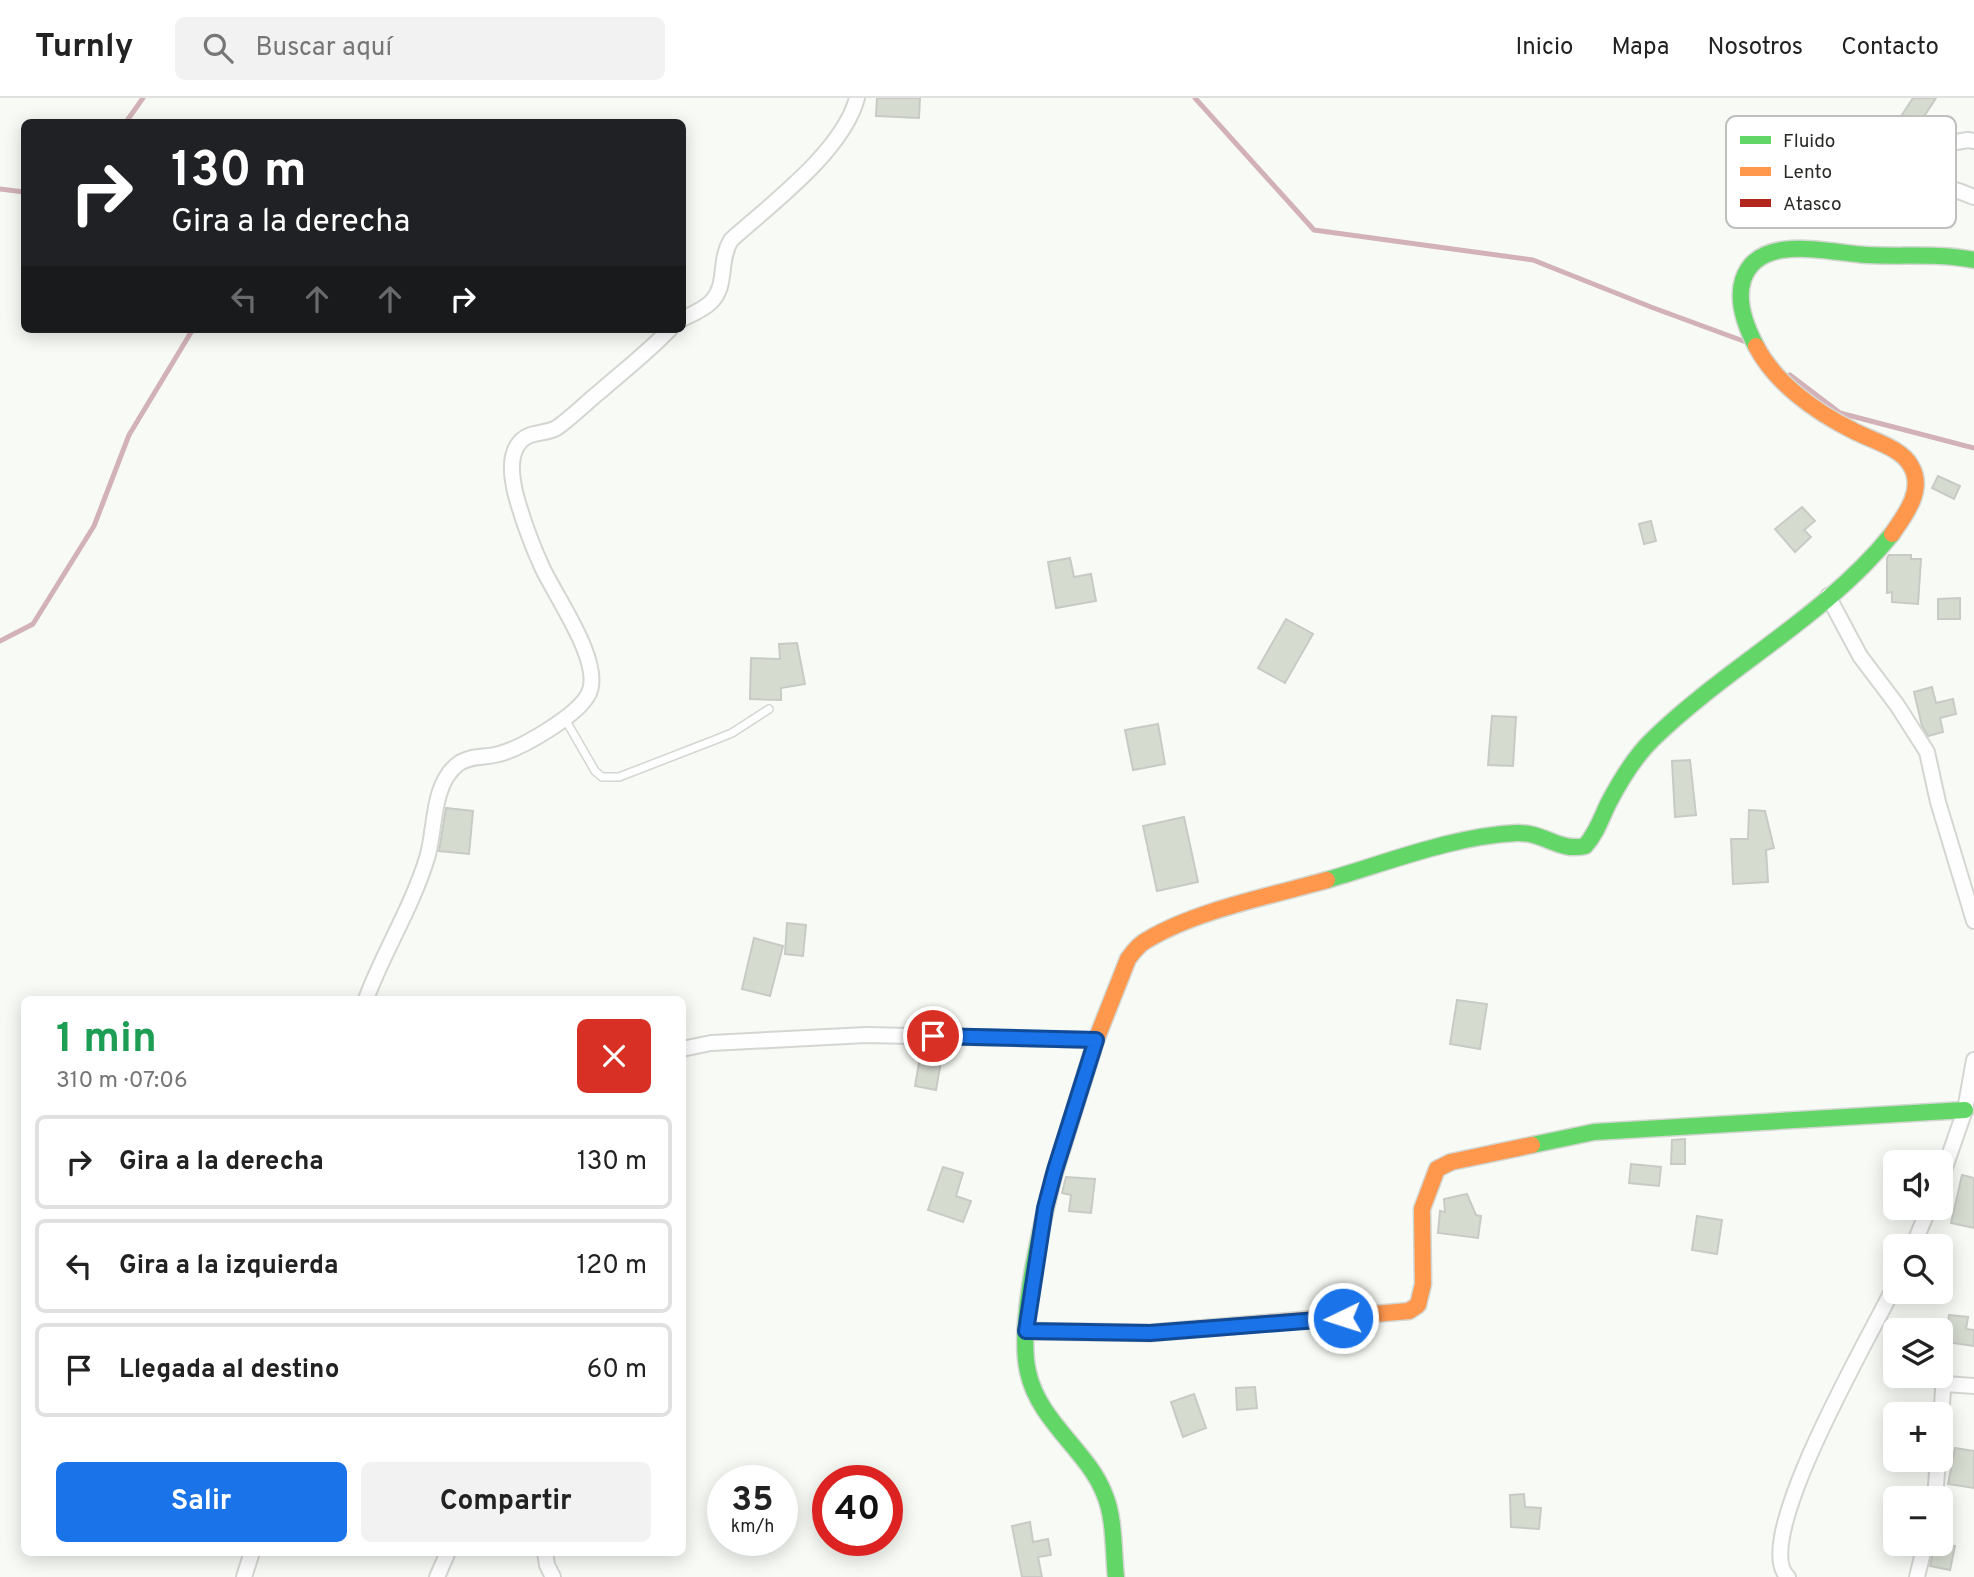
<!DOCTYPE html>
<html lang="es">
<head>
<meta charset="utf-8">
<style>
	body { margin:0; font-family:Overpass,sans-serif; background:#f2f2f2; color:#222; height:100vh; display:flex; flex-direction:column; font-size:26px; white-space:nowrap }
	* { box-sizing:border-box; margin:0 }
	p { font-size:23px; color:#767676 }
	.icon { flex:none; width:38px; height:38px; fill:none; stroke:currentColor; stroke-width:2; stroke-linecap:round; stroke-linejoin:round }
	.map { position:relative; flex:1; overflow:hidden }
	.side { position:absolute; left:21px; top:898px; width:665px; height:560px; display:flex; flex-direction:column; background:#fff; border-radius:10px; box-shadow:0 4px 18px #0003 }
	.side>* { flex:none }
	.hud { position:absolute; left:21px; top:21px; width:665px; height:214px; border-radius:10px; box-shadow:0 4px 18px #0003; background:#202124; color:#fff; overflow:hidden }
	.controls { position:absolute; left:1883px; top:1052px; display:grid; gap:14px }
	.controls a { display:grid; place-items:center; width:70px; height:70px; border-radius:10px; background:#fff; box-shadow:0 4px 18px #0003; font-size:35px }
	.speed { position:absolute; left:707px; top:1367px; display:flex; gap:14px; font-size:35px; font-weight:700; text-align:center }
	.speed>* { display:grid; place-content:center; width:91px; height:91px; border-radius:50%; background:#fff; box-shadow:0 4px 18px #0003; line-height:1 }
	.speed small { font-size:18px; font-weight:400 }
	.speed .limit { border:10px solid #d22; background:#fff; color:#111 }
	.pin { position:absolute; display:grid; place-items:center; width:60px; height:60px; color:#fff; margin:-30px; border:4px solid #fff; border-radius:50%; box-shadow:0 2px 7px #0007 }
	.me { position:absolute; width:77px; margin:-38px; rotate:266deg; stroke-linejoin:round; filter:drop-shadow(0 0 5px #0008) }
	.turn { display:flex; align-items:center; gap:24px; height:147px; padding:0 35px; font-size:32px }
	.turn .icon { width:91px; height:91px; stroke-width:2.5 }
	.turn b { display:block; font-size:49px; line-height:60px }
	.lanes { display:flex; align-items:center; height:66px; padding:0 35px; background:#0003; justify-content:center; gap:35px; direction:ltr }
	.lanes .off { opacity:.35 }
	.round { display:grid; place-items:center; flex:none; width:74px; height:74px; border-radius:10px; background:#f2f2f2 }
	.head { display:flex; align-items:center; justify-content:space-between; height:119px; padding:0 35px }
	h1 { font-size:42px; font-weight:700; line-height:52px; color:#1e9e55 }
	.action { display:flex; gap:14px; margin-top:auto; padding:14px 35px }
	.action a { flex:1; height:80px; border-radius:10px; background:#1a73e8; color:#fff; font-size:28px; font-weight:700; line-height:80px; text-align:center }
	.action a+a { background:#f2f2f2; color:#222 }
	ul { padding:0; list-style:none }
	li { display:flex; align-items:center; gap:21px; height:94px; margin:0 14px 10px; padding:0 21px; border:4px solid #e0e0e0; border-radius:10px }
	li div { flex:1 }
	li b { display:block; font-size:26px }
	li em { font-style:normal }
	header { display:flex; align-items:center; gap:42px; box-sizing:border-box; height:98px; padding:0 35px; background:#fff; border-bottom:2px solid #e0e0e0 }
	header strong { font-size:33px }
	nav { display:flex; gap:38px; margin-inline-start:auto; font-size:24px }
	.search { width:490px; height:63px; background:#f2f2f2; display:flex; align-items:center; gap:18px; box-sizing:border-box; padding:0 24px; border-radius:10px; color:#767676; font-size:26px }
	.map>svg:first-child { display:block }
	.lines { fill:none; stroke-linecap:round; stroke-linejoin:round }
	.stream { stroke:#d2b2b8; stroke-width:5 }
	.building { fill:#d6dbd0; stroke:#c8cac5; stroke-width:2 }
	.lane-casing { stroke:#d3d6d1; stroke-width:10 }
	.street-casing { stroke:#d3d6d1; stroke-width:18 }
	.fast-casing { stroke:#d3d6d1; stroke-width:19 }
	.slow-casing { stroke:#d3d6d1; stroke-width:19 }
	.jam-casing { stroke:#d3d6d1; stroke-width:19 }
	.lane { stroke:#fefefe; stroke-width:7 }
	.street { stroke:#fefefe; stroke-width:14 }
	.fast { stroke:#63d668; stroke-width:16 }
	.slow { stroke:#ff974d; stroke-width:16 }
	.jam { stroke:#b3261e; stroke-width:16 }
	.route-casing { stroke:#114b97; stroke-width:18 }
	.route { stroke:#1a73e8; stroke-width:12 }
	.key { fill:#fff; stroke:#bfbfbe; stroke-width:2 }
	.key-label { font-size:19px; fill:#292b27 }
</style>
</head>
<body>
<header>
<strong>Turnly</strong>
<div class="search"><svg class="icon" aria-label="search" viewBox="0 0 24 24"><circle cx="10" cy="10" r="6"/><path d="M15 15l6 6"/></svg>Buscar aquí</div>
<nav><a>Inicio</a><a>Mapa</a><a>Nosotros</a><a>Contacto</a></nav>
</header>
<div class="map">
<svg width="1974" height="1479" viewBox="0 0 1974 1479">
	<rect width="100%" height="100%" fill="#f8fbf5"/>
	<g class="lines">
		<!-- stream -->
		<g class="stream">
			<path d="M1195 0 1314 132 1533 162 1651 209 1746 244"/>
			<path d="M126 24 143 0"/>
			<path d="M0 91 24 94"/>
			<path d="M1790 277 1840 315 1974 350"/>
			<path d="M0 543 33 526 94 428 129 337 193 231"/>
		</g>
	</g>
	<!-- building -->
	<g class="building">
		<path d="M877 0H920L919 20 876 18Z"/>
		<path d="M1913 0H1936L1912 37 1896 26Z"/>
		<path d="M1938 378 1960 388 1954 401 1932 390Z"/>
		<path d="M1802 409 1815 423 1804 432 1811 439 1795 454 1775 431Z"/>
		<path d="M1651 423 1656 443 1644 446 1639 426Z"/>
		<path d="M1889 457H1911V461H1921L1918 506 1892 504V494L1887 495V460Z"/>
		<path d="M1070 460 1074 479 1091 476 1096 503 1056 510 1048 464Z"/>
		<path d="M1960 500V521H1938V501Z"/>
		<path d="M1286 521 1313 536 1285 585 1258 570Z"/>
		<path d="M797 545 805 586 781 590V602L750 601 751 560 780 561 779 546Z"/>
		<path d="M1932 589 1936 605 1953 601 1956 616 1940 620 1943 634 1928 638 1922 628 1914 594Z"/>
		<path d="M1492 618 1516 619 1513 668 1488 667Z"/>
		<path d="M1158 626 1165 666 1133 672 1125 632Z"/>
		<path d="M1690 662 1696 717 1675 719 1672 663Z"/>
		<path d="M446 710 473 713 469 756 439 753Z"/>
		<path d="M1749 712 1765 713 1774 750 1766 752 1768 784 1733 786 1731 741H1748Z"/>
		<path d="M1184 719 1198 784 1157 793 1143 728Z"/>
		<path d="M787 825 806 827 803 858 785 856Z"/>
		<path d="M754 840 783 848 770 898 742 891Z"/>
		<path d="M1457 902 1487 906 1480 951 1450 946Z"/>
		<path d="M920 959 941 963 936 992 915 988Z"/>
		<path d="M1685 1041V1066H1671L1672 1042Z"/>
		<path d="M1631 1066 1661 1069 1659 1088 1629 1085Z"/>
		<path d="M943 1069 963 1075 956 1098 971 1103 963 1124 928 1112Z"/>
		<path d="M1962 1077 1974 1080V1130L1951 1125Z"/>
		<path d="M1066 1079 1095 1081 1091 1115 1069 1113 1071 1097 1062 1095Z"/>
		<path d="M1467 1096 1476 1117 1481 1118 1478 1140 1438 1135 1440 1113 1445 1114 1444 1101Z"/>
		<path d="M1697 1118 1722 1122 1717 1156 1692 1152Z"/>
		<path d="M1949 1217 1968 1219 1966 1231 1974 1232V1248L1946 1244Z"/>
		<path d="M1255 1289 1257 1310 1237 1312 1236 1290Z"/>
		<path d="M1194 1296 1206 1330 1183 1339 1171 1304Z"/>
		<path d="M1955 1350 1974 1353V1390L1948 1386Z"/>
		<path d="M1524 1396 1525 1409 1541 1410 1539 1431 1511 1429 1510 1397Z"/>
		<path d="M1030 1424 1033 1444 1048 1441 1051 1457 1038 1459 1042 1479H1022L1012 1428Z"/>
		<path d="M1935 1446 1955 1448 1950 1472 1930 1468Z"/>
	</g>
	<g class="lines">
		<defs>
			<path id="lane" d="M565 621 595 673 602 679H619L712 643 732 635 769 611"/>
			<g id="street">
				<path d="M1974 43 1968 42 1914 51 1902 60 1900 69C1907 88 1935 86 1952 91 1959 93 1967 96 1974 99"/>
				<path d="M682 221C692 216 703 212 711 204 728 187 718 163 731 142 771 106 843 53 857 0"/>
				<path d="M1828 498 1860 558 1897 607 1927 654 1938 704 1974 823"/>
				<path d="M366 901C384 853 412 809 427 760 436 731 431 687 458 666 470 657 486 660 499 656 522 650 579 617 589 595 603 564 555 498 542 469 531 445 522 420 515 394 512 379 509 362 517 348 527 331 545 338 558 329 574 317 588 303 603 291 626 271 649 253 670 231"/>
				<path d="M682 951 711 945 866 937 1096 942"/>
				<path d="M1941 1081 1965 1012 1974 962"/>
				<path d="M1913 1148 1929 1110"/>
				<path d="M1941 1323 1943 1291 1946 1286 1974 1288"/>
				<path d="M1935 1400 1938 1362"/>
				<path d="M545 1454 547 1467 553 1479"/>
				<path d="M244 1479 252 1454"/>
				<path d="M437 1479 448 1454"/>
				<path d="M1788 1479C1748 1445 1875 1230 1895 1187"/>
				<path d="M1917 1479 1925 1446"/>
			</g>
			<g id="fast">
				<path d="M1756 248C1746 229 1736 204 1743 182 1758 134 1829 155 1867 157 1903 159 1938 155 1974 162"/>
				<path d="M1327 782C1389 764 1453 738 1517 735 1544 734 1559 754 1585 748 1596 736 1601 721 1608 706 1620 683 1634 659 1653 641 1728 568 1826 518 1892 436"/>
				<path d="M1532 1047 1594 1034 1965 1012"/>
				<path d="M1053 1080C1041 1129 1017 1227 1028 1274 1039 1324 1087 1352 1104 1395 1115 1420 1113 1453 1116 1479"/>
			</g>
			<g id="slow">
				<path d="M1756 248C1775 285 1816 314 1852 332 1870 342 1901 349 1911 368 1925 392 1905 417 1892 436"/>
				<path d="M1053 1080 1096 942 1128 861C1133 854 1139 846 1147 842 1197 812 1271 798 1327 782"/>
				<path d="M1208 1230 1409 1213 1418 1207 1423 1186 1422 1111 1437 1071 1451 1064 1532 1047"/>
			</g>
			<path id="jam" d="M1026 1233 1150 1235 1208 1230"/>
		</defs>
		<!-- lane casing -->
		<use href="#lane" class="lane-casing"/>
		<!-- street casing -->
		<use href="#street" class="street-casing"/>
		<!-- fast casing -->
		<use href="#fast" class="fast-casing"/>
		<!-- slow casing -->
		<use href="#slow" class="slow-casing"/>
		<!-- jam casing -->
		<use href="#jam" class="jam-casing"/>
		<!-- lane -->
		<use href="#lane" class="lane"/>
		<!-- street -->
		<use href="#street" class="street"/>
		<!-- fast -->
		<use href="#fast" class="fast"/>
		<!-- slow -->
		<use href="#slow" class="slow"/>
		<!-- jam -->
		<use href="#jam" class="jam"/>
	</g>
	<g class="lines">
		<defs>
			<path id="route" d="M933 938 1096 942 1055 1072 1045 1110 1026 1233 1150 1235 1343 1220"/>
		</defs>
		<!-- route casing -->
		<use href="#route" class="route-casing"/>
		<!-- route -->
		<use href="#route" class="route"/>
	</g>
	<!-- legend -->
	<rect x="1726" y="18" width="230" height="112" rx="10" class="key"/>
	<rect x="1740" y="38" width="31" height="8" fill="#63d668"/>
	<rect x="1740" y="69" width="31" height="9" fill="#ff974d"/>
	<rect x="1740" y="101" width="31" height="8" fill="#b3261e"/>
	<g class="key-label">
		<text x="1783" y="49">Fluido</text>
		<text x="1783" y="80">Lento</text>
		<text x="1783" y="112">Atasco</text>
	</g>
</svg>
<div class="controls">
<a><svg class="icon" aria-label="sound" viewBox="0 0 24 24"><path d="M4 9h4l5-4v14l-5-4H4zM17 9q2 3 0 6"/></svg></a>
<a><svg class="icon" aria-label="search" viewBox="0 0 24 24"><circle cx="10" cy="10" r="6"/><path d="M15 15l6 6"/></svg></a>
<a><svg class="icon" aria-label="layers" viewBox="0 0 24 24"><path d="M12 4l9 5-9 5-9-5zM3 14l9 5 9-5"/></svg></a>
<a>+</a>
<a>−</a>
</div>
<div class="speed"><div>35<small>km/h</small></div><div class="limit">40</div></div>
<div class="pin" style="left:933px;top:938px;background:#d93025"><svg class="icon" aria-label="arrive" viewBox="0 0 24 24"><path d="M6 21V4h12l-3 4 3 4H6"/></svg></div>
<svg class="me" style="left:1343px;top:1220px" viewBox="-20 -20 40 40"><circle r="17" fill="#1a73e8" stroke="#fff" stroke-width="3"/><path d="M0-11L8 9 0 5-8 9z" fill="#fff"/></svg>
<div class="hud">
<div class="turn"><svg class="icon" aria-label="right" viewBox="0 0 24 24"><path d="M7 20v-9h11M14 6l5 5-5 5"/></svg><div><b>130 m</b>Gira a la derecha</div></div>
<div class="lanes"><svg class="icon off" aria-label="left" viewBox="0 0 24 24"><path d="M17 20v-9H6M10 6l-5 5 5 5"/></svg><svg class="icon off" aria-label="ahead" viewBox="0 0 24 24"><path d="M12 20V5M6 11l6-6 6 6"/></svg><svg class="icon off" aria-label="ahead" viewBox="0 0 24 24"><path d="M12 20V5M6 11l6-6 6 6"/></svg><svg class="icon" aria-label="right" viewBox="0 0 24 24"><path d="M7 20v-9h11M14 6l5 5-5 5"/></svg></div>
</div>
<section class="side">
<div class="head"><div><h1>1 min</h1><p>310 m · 07:06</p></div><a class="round" style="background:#d93025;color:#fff"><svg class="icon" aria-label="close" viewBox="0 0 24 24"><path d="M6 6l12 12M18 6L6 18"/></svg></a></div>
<ul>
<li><svg class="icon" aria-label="right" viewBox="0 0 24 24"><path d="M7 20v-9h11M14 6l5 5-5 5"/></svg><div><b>Gira a la derecha</b></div><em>130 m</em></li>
<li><svg class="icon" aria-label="left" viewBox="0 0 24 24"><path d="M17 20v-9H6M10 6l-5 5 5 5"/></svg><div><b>Gira a la izquierda</b></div><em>120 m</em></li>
<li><svg class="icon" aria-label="arrive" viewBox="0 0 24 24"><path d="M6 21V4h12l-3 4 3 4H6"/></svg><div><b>Llegada al destino</b></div><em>60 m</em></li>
</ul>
<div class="action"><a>Salir</a><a>Compartir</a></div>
</section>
</div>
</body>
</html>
